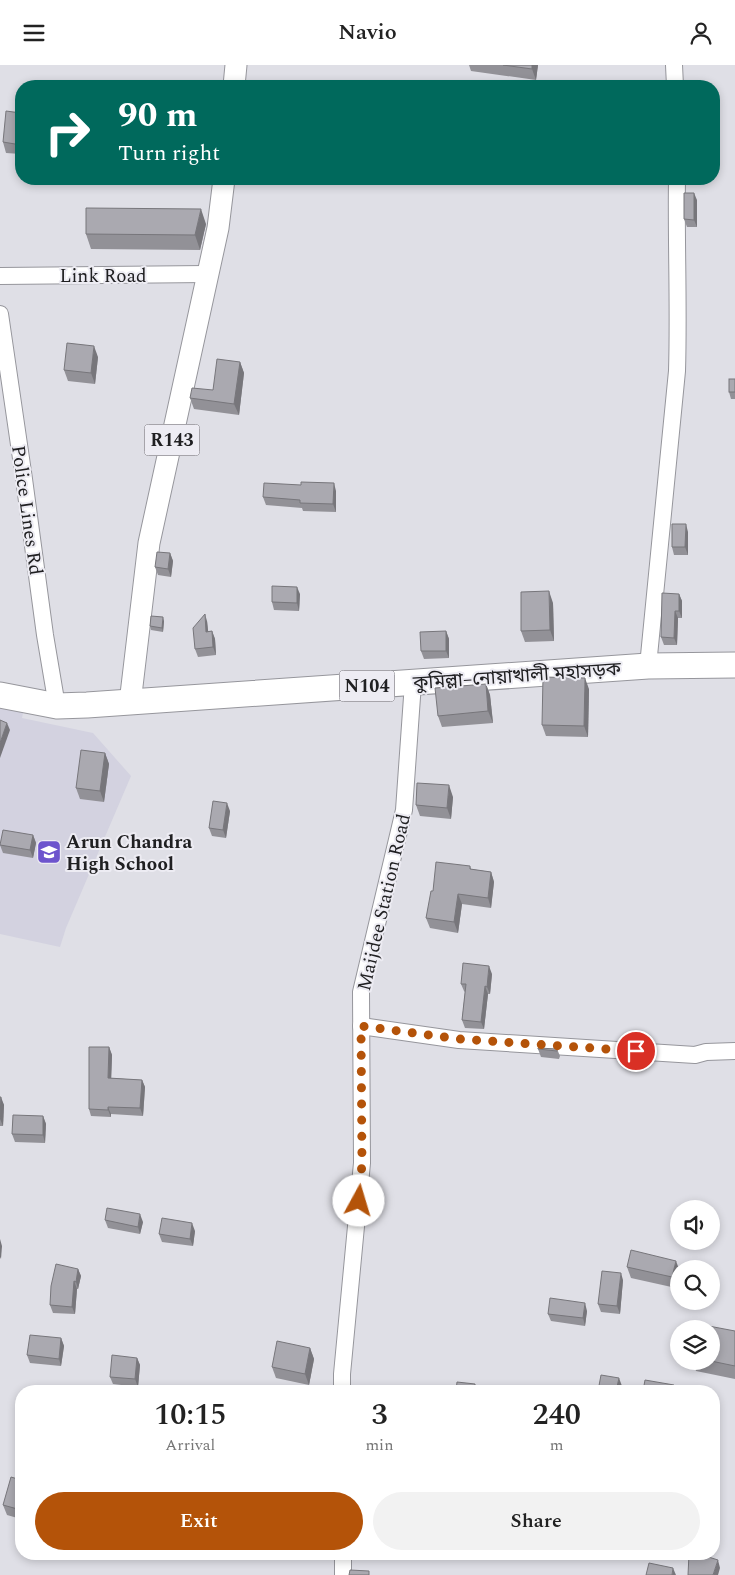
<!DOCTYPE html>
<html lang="en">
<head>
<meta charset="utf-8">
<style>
	body { margin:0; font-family:Spectral,"Noto Sans Bengali",serif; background:#f2f2f2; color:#222; height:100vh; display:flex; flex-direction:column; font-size:19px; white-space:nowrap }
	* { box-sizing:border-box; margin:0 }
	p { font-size:16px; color:#767676 }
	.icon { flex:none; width:28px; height:28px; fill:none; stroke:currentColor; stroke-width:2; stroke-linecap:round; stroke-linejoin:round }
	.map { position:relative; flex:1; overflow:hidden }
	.drawer { position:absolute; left:15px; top:1320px; width:705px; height:175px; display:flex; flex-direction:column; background:#fff; border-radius:20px; box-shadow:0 2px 8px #0003 }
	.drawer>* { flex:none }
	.guide { position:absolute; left:15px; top:15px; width:705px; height:105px; border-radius:20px; box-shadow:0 2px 8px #0003; background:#00695c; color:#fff; overflow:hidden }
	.tools { position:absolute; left:670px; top:1135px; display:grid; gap:10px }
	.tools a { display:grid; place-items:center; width:50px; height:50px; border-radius:50%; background:#fff; box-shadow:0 2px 8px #0003; font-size:25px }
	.pin { position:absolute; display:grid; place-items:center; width:42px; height:42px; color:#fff; margin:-21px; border:2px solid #fff; border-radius:50%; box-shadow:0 1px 5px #0007 }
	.me { position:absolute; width:55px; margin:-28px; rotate:6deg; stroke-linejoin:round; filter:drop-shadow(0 0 4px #0008) }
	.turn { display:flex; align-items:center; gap:18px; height:105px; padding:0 20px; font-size:22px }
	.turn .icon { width:65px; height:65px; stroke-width:2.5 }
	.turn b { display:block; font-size:35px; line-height:42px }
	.eta { display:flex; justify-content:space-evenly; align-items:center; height:85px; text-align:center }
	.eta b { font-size:30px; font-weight:600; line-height:35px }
	.button { display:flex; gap:10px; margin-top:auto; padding:10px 20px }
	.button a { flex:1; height:58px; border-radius:30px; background:#b45309; color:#fff; font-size:20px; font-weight:600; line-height:58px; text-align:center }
	.button a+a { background:#f2f2f2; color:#222 }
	header { display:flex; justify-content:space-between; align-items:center; height:65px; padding:0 20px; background:#fff; font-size:22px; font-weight:600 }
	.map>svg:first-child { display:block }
	.built { fill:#d3d2e0 }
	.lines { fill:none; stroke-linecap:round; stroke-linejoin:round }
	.minor-casing { stroke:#96969c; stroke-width:18 }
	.major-casing { stroke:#96969c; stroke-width:23 }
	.highway-casing { stroke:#96969c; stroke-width:27 }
	.minor { stroke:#fff; stroke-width:16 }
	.major { stroke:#fff; stroke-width:21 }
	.highway { stroke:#fff; stroke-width:25 }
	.wall { fill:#929197 }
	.shaded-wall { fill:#77767b }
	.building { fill:#aaa9b0; stroke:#77767b }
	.route { stroke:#b45309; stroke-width:9; stroke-dasharray:0 16.2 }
	.labels { text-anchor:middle; stroke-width:4; stroke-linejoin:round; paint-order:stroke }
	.shield { fill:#edecf3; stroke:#5e5d61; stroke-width:1 }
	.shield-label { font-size:18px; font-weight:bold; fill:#202022 }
	.street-label { font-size:19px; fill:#202022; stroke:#edecf3 }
	.poi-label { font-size:19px; font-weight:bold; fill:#202022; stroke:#edecf3; text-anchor:start }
</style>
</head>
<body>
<header><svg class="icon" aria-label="menu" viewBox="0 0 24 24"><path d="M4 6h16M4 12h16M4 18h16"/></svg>Navio<svg class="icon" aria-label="person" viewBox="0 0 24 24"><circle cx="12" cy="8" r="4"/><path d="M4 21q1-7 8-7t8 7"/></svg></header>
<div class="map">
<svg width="735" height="1510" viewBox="0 0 735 1510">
	<rect width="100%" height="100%" fill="#dfdfe6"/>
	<!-- built -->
	<path class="built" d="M0 633 25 638 22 653 93 668 131 711 66 863 60 882 0 869Z"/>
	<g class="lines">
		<defs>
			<g id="minor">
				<path d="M674 0 675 21"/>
				<path d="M0 211 207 209"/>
				<path d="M0 249 24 414 45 570 57 641"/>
				<path d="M648 601 677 306C679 242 676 178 677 114"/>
				<path d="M361 961 459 975 695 990 706 987 735 986"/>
				<path d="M342 1326V1309L362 1098 361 927 404 745 413 618"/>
				<path d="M343 1489V1510"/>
			</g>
			<g id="major">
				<path d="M234 21 236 0"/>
				<path d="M130 638 149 478 218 163 224 114"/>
			</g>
			<path id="highway" d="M0 630 57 641 87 640 648 601 735 600"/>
		</defs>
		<!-- minor casing -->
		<use href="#minor" class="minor-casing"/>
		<!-- major casing -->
		<use href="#major" class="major-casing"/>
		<!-- highway casing -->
		<use href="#highway" class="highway-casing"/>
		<!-- minor -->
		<use href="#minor" class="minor"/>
		<!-- major -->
		<use href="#major" class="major"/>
		<!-- highway -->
		<use href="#highway" class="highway"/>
	</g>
	<!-- wall -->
	<g class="wall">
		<path d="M469 0H538L536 15 471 6Z"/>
		<path d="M21 48V89L6 88 3 77Z"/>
		<path d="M697 135V162H687L684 154Z"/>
		<path d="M206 159 200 185 91 184 86 169Z"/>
		<path d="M98 292 95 319 68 316 64 305Z"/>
		<path d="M240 297 244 308 239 350 194 344 190 333 213 325Z"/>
		<path d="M735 314V334H731L729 327Z"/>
		<path d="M336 426V447L303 446 302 443 266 440 263 432Z"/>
		<path d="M688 467V490H674L672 482Z"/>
		<path d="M170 488 173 496 171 512 158 510 155 502Z"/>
		<path d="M300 529 299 546 274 545 272 537Z"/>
		<path d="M679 529 682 536V553H678L677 580H664L661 572Z"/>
		<path d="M553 538 554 576 525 577 521 566Z"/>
		<path d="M164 556 163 567 151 565 150 561Z"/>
		<path d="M207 556 208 566H212L215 574 216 590 198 592 195 584Z"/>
		<path d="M446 566 449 574V593L424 594 421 586Z"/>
		<path d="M486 619 490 630 493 658 442 662 438 651Z"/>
		<path d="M589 624 588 672 546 671 542 660Z"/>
		<path d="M105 688 109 699 104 737 80 734 76 723Z"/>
		<path d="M453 732 451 754 420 751 416 740Z"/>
		<path d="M230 746 226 773 212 771 209 763Z"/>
		<path d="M33 770 36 778 33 793 3 788 0 780Z"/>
		<path d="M470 801 471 804 491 807 494 817 491 843 462 839 458 868 430 863 426 853 433 826Z"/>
		<path d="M492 909 490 929H488L484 964 465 963 462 955 465 927 464 926 461 919Z"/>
		<path d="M109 982 112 990 111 1013 142 1015 145 1022 143 1051 111 1049V1052L91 1051 89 1044Z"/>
		<path d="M538 984H557L560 991 559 994 541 992Z"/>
		<path d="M0 1032 4 1040 3 1061H0Z"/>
		<path d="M43 1051 46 1059 45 1078 15 1077 12 1069Z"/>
		<path d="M105 1155 143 1157 140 1169 108 1163Z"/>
		<path d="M195 1166 193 1181 162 1177 159 1169Z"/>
		<path d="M627 1202 679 1204 676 1223 631 1213Z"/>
		<path d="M78 1204 81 1211 78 1224H77L75 1249 53 1248 50 1240Z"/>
		<path d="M623 1215 620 1249 601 1247 598 1239Z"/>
		<path d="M587 1246 585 1261 551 1256 548 1249Z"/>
		<path d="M711 1264 735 1266V1314L696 1306 693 1296H711Z"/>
		<path d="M61 1273 64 1281 61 1301 30 1298 27 1290Z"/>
		<path d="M310 1283 314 1294 309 1320 276 1313 272 1302Z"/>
		<path d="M137 1293 140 1300 138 1322 113 1319 110 1312Z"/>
		<path d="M21 1415V1454L7 1450 3 1440Z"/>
		<path d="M458 1489H481V1491L458 1490Z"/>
	</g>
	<!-- shaded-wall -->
	<g class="shaded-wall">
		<path d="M532 0H538L536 15 532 4Z"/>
		<path d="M694 128 697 135V162L694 155Z"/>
		<path d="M201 144 206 159 200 185 195 170Z"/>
		<path d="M94 281 98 292 95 319 91 308Z"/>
		<path d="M240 297 244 308 239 350 234 339Z"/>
		<path d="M334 418 336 426V447L333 439Z"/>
		<path d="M686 459 688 467V490L685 482Z"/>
		<path d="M170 488 173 496 171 512 168 504Z"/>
		<path d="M297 522 300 529 299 546 297 538Z"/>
		<path d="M549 526 553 538 554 576 550 565Z"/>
		<path d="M679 529 682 536V553L679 546Z"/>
		<path d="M675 546 678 553 677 580 674 573Z"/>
		<path d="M205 549 207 556 209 574 206 567Z"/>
		<path d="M163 552 164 556 163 567 162 563Z"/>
		<path d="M212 566 215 574 216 590 213 582Z"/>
		<path d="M446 566 449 574V593L446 586Z"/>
		<path d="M585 613 589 624 588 672 584 661Z"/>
		<path d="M486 619 490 630 493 658 488 646Z"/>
		<path d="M7 658 10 665 0 693V678Z"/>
		<path d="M105 688 109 699 104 737 100 726Z"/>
		<path d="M449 720 453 732 451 754 447 743Z"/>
		<path d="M227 738 230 746 226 773 223 765Z"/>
		<path d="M33 770 36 778 33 793 30 785Z"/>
		<path d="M491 807 494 817 491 843 488 833Z"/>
		<path d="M458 829 462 839 458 868 454 857Z"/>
		<path d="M489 901 492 909 490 929 487 922Z"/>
		<path d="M485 921 488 929 484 964 481 957Z"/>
		<path d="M109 982 112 990 111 1020 108 1013Z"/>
		<path d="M142 1015 145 1022 143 1051 140 1043Z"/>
		<path d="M1 1032 4 1040 3 1061 0 1054Z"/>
		<path d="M108 1042 111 1049V1052L108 1045Z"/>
		<path d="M43 1051 46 1059 45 1078 43 1070Z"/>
		<path d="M140 1149 143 1157 140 1169 138 1162Z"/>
		<path d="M192 1158 195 1166 193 1181 190 1174Z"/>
		<path d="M0 1174 2 1181 1 1194 0 1192Z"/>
		<path d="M676 1196 679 1204V1213L676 1223 672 1212Z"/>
		<path d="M78 1204 81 1211 78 1224 76 1217Z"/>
		<path d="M621 1208 623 1215 620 1249 617 1241Z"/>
		<path d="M74 1216 77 1224 75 1249 72 1242Z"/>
		<path d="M585 1238 587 1246 585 1261 583 1253Z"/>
		<path d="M61 1273 64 1281 61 1301 59 1294Z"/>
		<path d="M310 1283 314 1294 309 1320 305 1309Z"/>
		<path d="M137 1293 140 1300 138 1322 135 1314Z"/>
		<path d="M619 1313 622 1321 621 1326H616Z"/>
		<path d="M475 1319 478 1326H474Z"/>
		<path d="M674 1320 676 1326H673Z"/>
		<path d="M718 1495 720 1503 718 1510H713Z"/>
		<path d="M673 1503 676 1510H672Z"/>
	</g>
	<!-- building -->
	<g class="building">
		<path d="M503 0H532V4Z"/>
		<path d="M6 46 21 48V80L3 77Z"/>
		<path d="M684 128H694V155L684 154Z"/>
		<path d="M86 143 201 144 195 170 86 169Z"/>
		<path d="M67 278 94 281 91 308 64 305Z"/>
		<path d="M217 294 240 297 234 339 190 333 192 323 213 325Z"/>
		<rect x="729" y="314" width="6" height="13"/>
		<path d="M301 417 334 418 333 439 300 438V435L263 432 264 418 301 420Z"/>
		<path d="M672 459H686L685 482H672Z"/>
		<path d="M157 487 170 488 168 504 155 502Z"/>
		<path d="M272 521 297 522V538L272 537Z"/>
		<path d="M549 526 550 565 521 566V527Z"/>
		<path d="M662 528 679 529V546H675L674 573 661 572Z"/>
		<path d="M205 549 206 567 212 566 213 582 195 584 193 563Z"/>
		<path d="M151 551 163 552 162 563 150 561Z"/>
		<path d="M446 566V586H421L420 567Z"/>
		<path d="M543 612 585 613 584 661 542 660Z"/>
		<path d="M486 619 488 646 438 651 435 623Z"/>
		<path d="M0 655 7 658 0 678Z"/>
		<path d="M81 685 105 688 100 726 76 723Z"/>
		<path d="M417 718 449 720 447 743 416 740Z"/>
		<path d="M213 736 227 738 223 765 209 763Z"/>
		<path d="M3 765 33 770 30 785 0 780Z"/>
		<path d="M436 797 470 801V804L491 807 488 833 458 829 454 857 426 853 431 826H433Z"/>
		<path d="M463 898 489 901 487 922 485 921 481 957 462 955 466 919H461Z"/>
		<path d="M89 982H109L108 1013 142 1015 140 1043 108 1042V1045L89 1044Z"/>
		<path d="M538 983 557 984V986L538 984Z"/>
		<path d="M0 1032H1L0 1052Z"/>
		<path d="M13 1050 43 1051V1070L12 1069Z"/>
		<path d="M107 1143 140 1149 138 1162 105 1155Z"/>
		<path d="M162 1153 192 1158 190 1174 159 1169Z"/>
		<path d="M631 1185 676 1196 672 1212 627 1202Z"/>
		<path d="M56 1199 78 1204 76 1217 74 1216 72 1242 50 1240 51 1221Z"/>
		<path d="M602 1206 621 1208 617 1241 598 1239Z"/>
		<path d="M550 1233 585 1238 583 1253 548 1249Z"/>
		<path d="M698 1259 735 1266V1301L711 1296V1264H697Z"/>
		<path d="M30 1270 61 1273 59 1294 27 1290Z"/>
		<path d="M277 1276 310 1283 305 1309 272 1302Z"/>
		<path d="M112 1290 137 1293 135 1314 110 1312Z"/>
		<path d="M601 1310 619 1313 616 1326H598Z"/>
		<path d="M645 1315 674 1320 673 1326H643Z"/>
		<path d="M457 1317 475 1319 474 1326H456Z"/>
		<path d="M85 1323 105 1325V1326H85Z"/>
		<path d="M11 1412 21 1415V1445L3 1440Z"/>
		<path d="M689 1489H699L718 1495 713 1510H688Z"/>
		<path d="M649 1498 673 1503 672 1510H646Z"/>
		<path d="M350 1505 369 1506V1510H349Z"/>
	</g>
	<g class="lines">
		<!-- route -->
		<path class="route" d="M359 1136 362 1098 361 961 459 974 636 986"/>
	</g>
	<!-- icons -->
	<defs>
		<symbol id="school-square" viewBox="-11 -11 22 22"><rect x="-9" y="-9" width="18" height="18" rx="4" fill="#6d54cd" stroke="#edecf3"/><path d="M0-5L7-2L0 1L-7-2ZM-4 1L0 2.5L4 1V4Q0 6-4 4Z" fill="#fff"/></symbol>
	</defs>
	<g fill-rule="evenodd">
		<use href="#school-square" x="35" y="773" width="28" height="28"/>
	</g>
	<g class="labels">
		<!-- shield labels -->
		<g class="shield">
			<rect x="144.5" y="359.5" width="55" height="31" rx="4"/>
			<rect x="339.5" y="605.5" width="55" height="31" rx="4"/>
		</g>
		<g class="shield-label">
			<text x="172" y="381">R143</text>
			<text x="367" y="627">N104</text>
		</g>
		<!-- street labels -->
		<g class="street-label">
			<text x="103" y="217">Link Road</text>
			<text transform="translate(28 445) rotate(82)" y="7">Police Lines Rd</text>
			<text transform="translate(517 610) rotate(-4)" y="7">কুমিল্লা–নোয়াখালী মহাসড়ক</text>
			<text transform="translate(383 837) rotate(-77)" y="7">Maijdee Station Road</text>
		</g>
		<!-- poi labels -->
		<g class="poi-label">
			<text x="66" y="783">Arun Chandra<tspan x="66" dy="22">High School</tspan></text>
		</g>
	</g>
</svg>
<div class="tools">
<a><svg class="icon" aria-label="sound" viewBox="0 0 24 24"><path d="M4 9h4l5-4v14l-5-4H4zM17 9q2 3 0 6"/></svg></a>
<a><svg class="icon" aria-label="search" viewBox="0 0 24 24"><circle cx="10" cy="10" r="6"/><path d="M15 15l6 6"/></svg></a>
<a><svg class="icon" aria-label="layers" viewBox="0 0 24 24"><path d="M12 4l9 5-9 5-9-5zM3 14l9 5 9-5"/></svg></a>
</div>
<div class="pin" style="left:636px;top:986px;background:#d93025"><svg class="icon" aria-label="arrive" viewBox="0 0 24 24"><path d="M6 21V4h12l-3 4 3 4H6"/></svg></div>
<svg class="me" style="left:359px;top:1136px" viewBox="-20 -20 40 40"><circle r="19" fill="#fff"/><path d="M0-13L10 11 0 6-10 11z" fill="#b45309"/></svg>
<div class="guide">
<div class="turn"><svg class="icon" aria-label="right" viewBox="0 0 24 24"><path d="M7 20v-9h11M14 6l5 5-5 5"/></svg><div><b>90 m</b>Turn right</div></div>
</div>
<section class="drawer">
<div class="eta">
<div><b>10:15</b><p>Arrival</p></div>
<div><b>3</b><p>min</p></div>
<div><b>240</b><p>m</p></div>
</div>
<div class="button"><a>Exit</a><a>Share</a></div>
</section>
</div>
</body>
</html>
